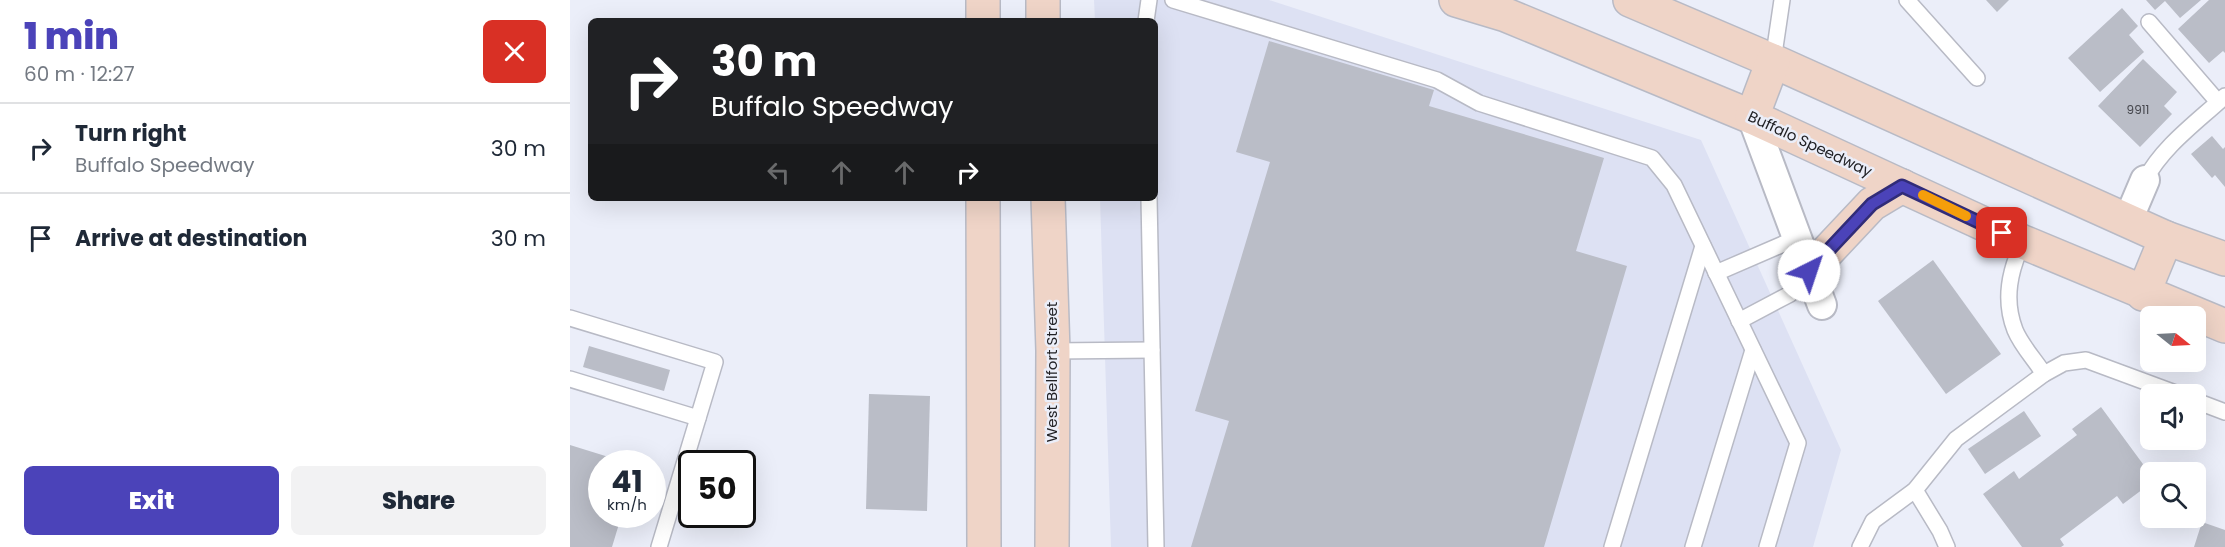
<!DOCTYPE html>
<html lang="en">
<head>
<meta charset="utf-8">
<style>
	body { margin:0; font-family:Poppins,sans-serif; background:#f2f2f3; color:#1f2937; height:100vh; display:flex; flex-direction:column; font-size:22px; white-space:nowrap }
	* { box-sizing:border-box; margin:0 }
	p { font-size:20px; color:#747a83 }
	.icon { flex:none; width:33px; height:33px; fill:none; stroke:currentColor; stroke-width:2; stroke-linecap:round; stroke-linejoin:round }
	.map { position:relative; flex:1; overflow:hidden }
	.details { display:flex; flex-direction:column; background:#fff; width:570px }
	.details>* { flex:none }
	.banner { position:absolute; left:18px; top:18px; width:570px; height:183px; border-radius:9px; box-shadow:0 6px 24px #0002; background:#202124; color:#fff; overflow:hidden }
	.needle { width:39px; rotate:108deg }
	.buttons { position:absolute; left:1570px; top:306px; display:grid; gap:12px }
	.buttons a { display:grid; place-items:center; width:66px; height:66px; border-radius:9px; background:#fff; box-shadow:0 6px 24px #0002; font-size:30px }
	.speed { position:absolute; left:18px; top:450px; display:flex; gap:12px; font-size:30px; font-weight:700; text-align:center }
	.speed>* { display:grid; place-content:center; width:78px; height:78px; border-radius:50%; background:#fff; box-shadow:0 6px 24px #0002; line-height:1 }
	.speed small { font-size:15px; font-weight:400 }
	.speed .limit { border:3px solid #111; border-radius:9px; background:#fff; color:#111 }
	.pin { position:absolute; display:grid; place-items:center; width:51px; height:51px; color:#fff; margin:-26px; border-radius:12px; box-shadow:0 3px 9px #0006 }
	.me { position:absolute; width:66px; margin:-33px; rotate:41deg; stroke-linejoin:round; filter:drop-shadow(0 0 4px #0008) }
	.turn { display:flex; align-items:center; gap:21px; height:126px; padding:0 24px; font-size:27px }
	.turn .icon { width:78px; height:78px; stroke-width:2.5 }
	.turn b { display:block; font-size:42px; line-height:51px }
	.lanes { display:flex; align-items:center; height:57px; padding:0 24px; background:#0003; justify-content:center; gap:30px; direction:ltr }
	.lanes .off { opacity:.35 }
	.round { display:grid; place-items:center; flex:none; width:63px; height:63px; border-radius:9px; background:#f2f2f3 }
	.summary { display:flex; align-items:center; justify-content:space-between; height:102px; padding:0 24px }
	h1 { font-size:36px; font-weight:800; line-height:45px; color:#4b43b9 }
	.button { display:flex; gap:12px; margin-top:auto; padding:12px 24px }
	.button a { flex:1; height:69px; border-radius:9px; background:#4b43b9; color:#fff; font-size:24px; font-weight:800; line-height:69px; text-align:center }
	.button a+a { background:#f2f2f3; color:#1f2937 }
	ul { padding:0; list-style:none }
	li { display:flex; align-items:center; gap:18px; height:90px; padding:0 24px; border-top:2px solid #e0e1e3 }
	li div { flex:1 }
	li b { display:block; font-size:22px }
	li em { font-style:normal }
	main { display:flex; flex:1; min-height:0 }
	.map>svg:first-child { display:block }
	.built { fill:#dde1f3 }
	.building { fill:#babdc7 }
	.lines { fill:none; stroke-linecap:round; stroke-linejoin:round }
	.lane-casing { stroke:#b8bac5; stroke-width:18 }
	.street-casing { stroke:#b8bac5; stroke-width:32 }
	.secondary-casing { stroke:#b8bac5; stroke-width:36 }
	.lane { stroke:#fff; stroke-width:15 }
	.street { stroke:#fff; stroke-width:28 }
	.secondary { stroke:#efd4c7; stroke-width:33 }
	.route-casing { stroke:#312c78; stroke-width:15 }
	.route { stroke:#4b43b9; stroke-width:10 }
	.slow { stroke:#f59e0b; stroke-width:10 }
	.labels { text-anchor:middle; stroke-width:5; stroke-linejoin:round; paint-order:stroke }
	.number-label { font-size:12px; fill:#47484e }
	.street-label { font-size:15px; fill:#212125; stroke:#ebeef9 }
</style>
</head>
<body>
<main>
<section class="details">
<div class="summary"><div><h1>1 min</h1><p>60 m · 12:27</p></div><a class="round" style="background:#d93025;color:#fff"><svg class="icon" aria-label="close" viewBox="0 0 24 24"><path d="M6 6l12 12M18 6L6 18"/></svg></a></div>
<ul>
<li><svg class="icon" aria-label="right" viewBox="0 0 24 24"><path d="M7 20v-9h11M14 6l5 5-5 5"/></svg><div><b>Turn right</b><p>Buffalo Speedway</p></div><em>30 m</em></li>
<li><svg class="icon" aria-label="arrive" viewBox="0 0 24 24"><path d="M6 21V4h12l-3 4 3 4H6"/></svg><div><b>Arrive at destination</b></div><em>30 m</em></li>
</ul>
<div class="button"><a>Exit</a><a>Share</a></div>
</section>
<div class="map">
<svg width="1655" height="547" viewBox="0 0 1655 547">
	<rect width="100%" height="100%" fill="#ebeef9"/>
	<!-- built -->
	<path class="built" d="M524 0H699L1131 140 1271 450 1243 547H541L530 198H585V21H525Z"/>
	<!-- building -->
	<g class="building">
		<path d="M1416 0H1439L1427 12Z"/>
		<path d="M1576 0H1631L1610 18 1595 1 1585 10Z"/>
		<path d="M1639 0H1655V53L1653 51 1639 63 1608 29Z"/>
		<path d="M1552 8 1568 26 1559 35 1574 52 1530 92 1498 58Z"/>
		<path d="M699 41 864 90 859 106 1034 158 1006 251 1057 266 974 547H621L659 421 625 411 700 162 666 152Z"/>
		<path d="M1573 59 1607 92 1594 106 1602 114 1570 147 1528 106Z"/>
		<path d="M1642 136 1653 149 1655 147V187L1645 175 1642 178 1621 154Z"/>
		<path d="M1363 260 1431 354 1376 394 1308 301Z"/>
		<path d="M19 346 100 370 94 391 13 367Z"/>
		<path d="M299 394 360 396 357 511 296 509Z"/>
		<path d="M1531 407 1581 475V483L1553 504 1547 496 1490 539 1494 545 1491 547H1452L1413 494 1444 471 1449 479 1507 435 1502 429Z"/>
		<path d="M1454 411 1471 436 1415 474 1398 449Z"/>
		<path d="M0 445 58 463 32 464V514H52L42 547H0Z"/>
		<path d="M1632 522 1655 530V547H1624Z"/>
	</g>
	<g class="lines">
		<defs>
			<g id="lane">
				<path d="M603 0 867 80 909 103 1082 158 1104 185 1228 443 1197 547"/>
				<path d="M1337 0 1407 78"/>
				<path d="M576 21 579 0"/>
				<path d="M1579 22 1648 102"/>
				<path d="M1203 61 1212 0"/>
				<path d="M1575 180C1593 146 1627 122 1655 96"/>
				<path d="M579 198 586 547"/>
				<path d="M1453 242C1440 270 1433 299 1445 330 1451 345 1465 360 1474 374"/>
				<path d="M1146 273 1227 238"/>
				<path d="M0 318 145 362 89 547"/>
				<path d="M1169 321 1220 294 1239 271"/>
				<path d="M483 351 582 350"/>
				<path d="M0 379 128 418"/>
				<path d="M1626 401 1655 412"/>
				<path d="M1345 490 1370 531 1377 547"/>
				<path d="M1042 547 1133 246"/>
				<path d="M1123 547 1183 350"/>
				<path d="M1290 547 1303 521 1345 490 1386 439 1474 374 1494 363 1516 360 1608 394"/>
			</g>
			<g id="street">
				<path d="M1182 117 1252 305"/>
				<path d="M1558 220 1575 180"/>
			</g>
			<g id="secondary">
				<path d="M413 0V21"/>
				<path d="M473 0V21"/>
				<path d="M886 0 936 15 1182 117 1453 242 1655 326"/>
				<path d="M1060 0 1203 61 1596 238 1655 259"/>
				<path d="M1182 117 1203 61"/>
				<path d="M413 198 414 547"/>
				<path d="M478 198 483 351 482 547"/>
				<path d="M1239 271 1302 204 1332 186"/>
				<path d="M1573 294 1596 238"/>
			</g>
		</defs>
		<!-- lane casing -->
		<use href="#lane" class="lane-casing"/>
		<!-- street casing -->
		<use href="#street" class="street-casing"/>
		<!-- secondary casing -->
		<use href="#secondary" class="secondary-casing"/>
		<!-- lane -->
		<use href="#lane" class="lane"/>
		<!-- street -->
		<use href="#street" class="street"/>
		<!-- secondary -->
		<use href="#secondary" class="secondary"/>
	</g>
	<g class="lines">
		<defs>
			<path id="route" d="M1239 271 1302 204 1332 186 1432 233"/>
		</defs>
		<!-- route casing -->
		<use href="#route" class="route-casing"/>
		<!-- route -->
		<use href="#route" class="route"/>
		<!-- slow -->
		<path class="slow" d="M1353 195 1396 216"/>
	</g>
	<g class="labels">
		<!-- number labels -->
		<g class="number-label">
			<text x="1568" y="114">9911</text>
		</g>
		<!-- street labels -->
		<g class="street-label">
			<text transform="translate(1240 144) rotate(25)" y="5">Buffalo Speedway</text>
			<text transform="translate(482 372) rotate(-90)" y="5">West Bellfort Street</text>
		</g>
	</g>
</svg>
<div class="buttons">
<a><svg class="needle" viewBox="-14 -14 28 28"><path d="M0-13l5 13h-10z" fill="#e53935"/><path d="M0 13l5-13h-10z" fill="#747a83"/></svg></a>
<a><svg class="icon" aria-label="sound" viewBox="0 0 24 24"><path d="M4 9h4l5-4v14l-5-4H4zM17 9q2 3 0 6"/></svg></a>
<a><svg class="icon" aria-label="search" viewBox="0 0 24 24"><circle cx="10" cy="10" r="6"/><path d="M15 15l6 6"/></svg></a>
</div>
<div class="speed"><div>41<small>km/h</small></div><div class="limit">50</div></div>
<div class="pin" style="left:1432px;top:233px;background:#d93025"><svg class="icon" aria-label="arrive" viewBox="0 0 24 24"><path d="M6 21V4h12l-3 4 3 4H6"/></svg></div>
<svg class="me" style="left:1239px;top:271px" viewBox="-20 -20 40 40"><circle r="19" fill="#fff"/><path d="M0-13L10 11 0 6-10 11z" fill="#4b43b9"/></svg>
<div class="banner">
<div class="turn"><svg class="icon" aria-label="right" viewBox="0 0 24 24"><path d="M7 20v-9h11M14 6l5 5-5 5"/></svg><div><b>30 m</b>Buffalo Speedway</div></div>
<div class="lanes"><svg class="icon off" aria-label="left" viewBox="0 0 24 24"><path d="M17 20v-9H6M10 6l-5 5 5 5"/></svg><svg class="icon off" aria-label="ahead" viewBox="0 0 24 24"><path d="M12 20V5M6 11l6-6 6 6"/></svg><svg class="icon off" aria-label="ahead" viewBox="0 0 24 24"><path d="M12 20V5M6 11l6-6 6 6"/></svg><svg class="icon" aria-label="right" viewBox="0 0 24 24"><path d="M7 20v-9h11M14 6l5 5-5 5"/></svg></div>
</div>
</div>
</main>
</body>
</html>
